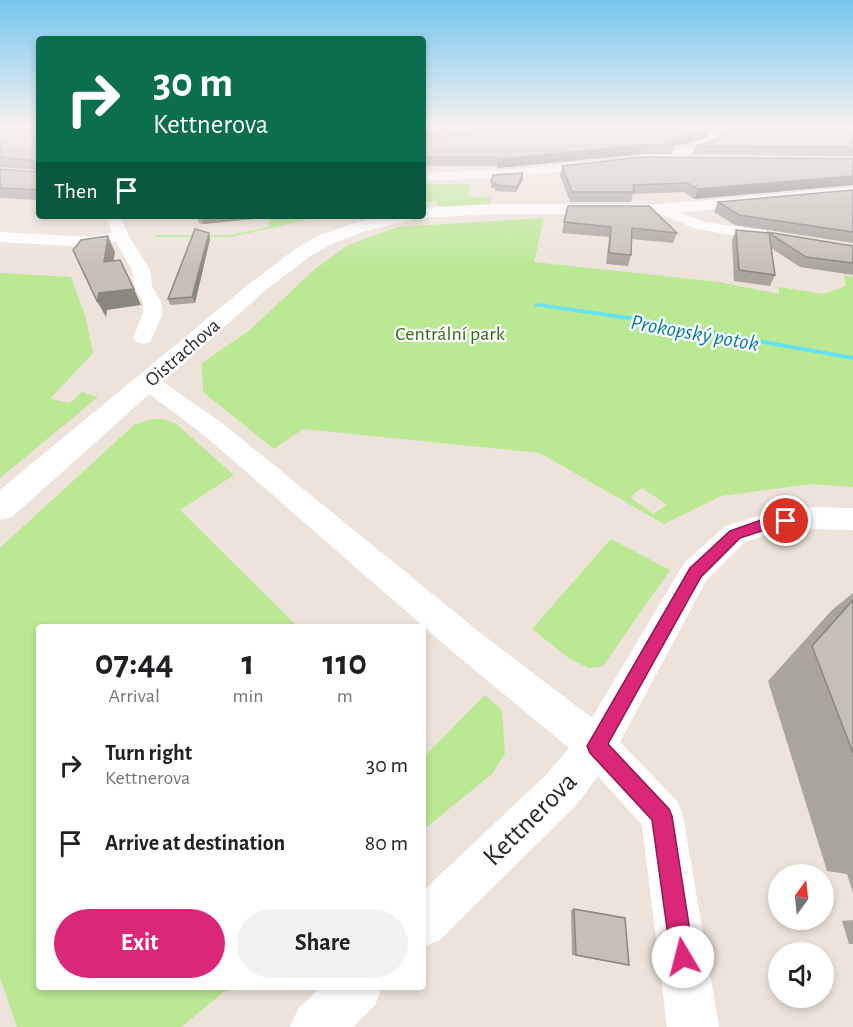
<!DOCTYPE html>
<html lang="en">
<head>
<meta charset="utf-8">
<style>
	body { margin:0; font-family:"Alegreya Sans",sans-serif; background:#f2f2f2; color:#202124; height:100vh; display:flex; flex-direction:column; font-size:22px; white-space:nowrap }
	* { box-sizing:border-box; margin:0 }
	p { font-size:20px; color:#757577 }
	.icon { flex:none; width:33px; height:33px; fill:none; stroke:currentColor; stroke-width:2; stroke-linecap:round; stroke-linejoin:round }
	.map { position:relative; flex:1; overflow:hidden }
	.drawer { position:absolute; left:36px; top:624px; width:390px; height:366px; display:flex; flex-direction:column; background:#fff; border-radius:6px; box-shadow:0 3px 9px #0003 }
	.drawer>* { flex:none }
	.banner { position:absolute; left:36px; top:36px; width:390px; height:183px; border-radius:6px; box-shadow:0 3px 9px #0003; background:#0b6e4f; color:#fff; overflow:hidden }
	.needle { width:39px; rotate:15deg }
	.tools { position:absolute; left:768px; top:864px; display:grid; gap:12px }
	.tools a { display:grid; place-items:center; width:66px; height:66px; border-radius:50%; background:#fff; box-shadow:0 3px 9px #0003; font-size:30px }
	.pin { position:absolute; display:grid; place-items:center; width:51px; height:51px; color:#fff; margin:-26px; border:3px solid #fff; border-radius:50%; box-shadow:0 2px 6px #0007 }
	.me { position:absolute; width:66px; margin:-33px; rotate:352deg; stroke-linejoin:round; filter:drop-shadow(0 0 4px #0008) }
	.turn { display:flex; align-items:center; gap:21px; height:126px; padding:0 18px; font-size:27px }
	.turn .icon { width:78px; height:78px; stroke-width:2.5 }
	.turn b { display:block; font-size:42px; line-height:51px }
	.then { display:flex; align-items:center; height:57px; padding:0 18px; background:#0003; gap:12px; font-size:22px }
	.eta { display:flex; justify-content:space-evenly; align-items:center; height:102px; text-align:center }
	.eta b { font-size:36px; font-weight:700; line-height:42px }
	.button { display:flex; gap:12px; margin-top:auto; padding:12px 18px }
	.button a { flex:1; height:69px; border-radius:36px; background:#db2777; color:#fff; font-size:24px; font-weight:700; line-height:69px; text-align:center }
	.button a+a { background:#f2f2f2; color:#202124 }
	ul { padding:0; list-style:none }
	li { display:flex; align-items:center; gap:18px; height:78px; padding:0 18px }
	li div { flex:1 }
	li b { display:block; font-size:22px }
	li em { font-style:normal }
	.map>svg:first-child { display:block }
	.green { fill:#bae893; fill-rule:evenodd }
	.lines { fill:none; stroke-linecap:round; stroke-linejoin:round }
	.stream { fill:#66e2f7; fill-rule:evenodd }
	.minor { fill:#fff; fill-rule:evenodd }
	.tertiary { fill:#fff; fill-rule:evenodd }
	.wall { fill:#a9a49d }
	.shaded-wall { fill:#8a8680 }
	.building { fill:#c5bfb7; stroke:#8a8680; stroke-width:1.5 }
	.route { fill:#db2777; stroke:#8e194d; stroke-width:1.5 }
	.labels { text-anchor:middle; stroke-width:4.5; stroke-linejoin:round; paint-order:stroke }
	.far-park-label { font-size:20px; fill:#316d15; stroke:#fff }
	.far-street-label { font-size:20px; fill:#2a2a2a; stroke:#fff }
	.far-water-label { font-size:22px; font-style:italic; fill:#047b9e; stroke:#fff }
	.near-street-label { font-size:28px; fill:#2a2a2a; stroke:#fff }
</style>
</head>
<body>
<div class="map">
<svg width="853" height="1027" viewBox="0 0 853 1027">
	<rect width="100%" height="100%" fill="#ede3db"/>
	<!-- green -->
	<g class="green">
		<path d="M423 184H470L468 196 491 198V204L443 206 438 205 436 201 423 203Z"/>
		<path d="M269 216H310L303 221 231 237H157L150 233 155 235H229L269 227Z"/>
		<path d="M544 218 534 262 719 282 779 294V287L824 294 846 286 844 275 853 277V487L811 484 721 496 664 524 540 453 303 429 274 449 203 392 202 363 250 330 315 269 348 245 398 227ZM642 488 666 504V505L653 514 630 497Z"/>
		<path d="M0 273 71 277 85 315 93 353 50 399 70 403 82 392 98 397 0 478Z"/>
		<path d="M152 419H163L175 423 234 475 180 510 298 627H39V987H230L181 1027H17L0 978V548L134 425Z"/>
		<path d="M611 539 670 570 603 666 589 668 570 659 532 629Z"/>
		<path d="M485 695 502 710 505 753 492 774 423 830V752L426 755Z"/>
	</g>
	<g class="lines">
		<!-- stream -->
		<path class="stream" d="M537 303 629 316 853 356V360L629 320 535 306 534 305Z"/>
		<!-- minor -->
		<g class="minor">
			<path d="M717 127H728C715 157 668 158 640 164L634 160 636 157C658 152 706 149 717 127Z"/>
			<path d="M599 160 605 164 603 167 516 177 423 181V173L516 169Z"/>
			<path d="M661 205 705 222 774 232 782 237 774 242 696 229 656 212 654 209 656 206Z"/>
			<path d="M106 216H120L129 236 150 270 152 286 161 302 163 313 150 342 143 344 136 342 133 338 143 313V302L134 286 132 270 116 242 90 247 0 242V232L90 237 112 233Z"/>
			<path d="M148 375 156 377 222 423 478 631 592 718 684 563 725 526 767 513 806 507 853 508V530L806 529 767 535 745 542 706 581 620 742 677 801 683 816 719 1027H667L642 825 598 776 577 804 440 940 423 947V891L547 774 569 748 454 653 204 435 140 387 137 382 140 377Z"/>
			<path d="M321 987H382L375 1005 353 1027H290L298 1009Z"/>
		</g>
		<!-- tertiary -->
		<g class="tertiary">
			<path d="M853 187V197L661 214H496L423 218 416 216H423V208L496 204H661Z"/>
			<path d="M384 216H415L412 220 363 232 332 244 309 257 262 293 12 517 0 520V490L248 285 295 249 318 236 351 224Z"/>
		</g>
	</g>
	<!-- wall -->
	<g class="wall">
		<path d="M0 127H39V200L0 198V169L35 172V170L0 167Z"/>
		<path d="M423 127H514L426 137 428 138 546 127H715L704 139 674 146 672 154H640L497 168V166H423Z"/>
		<path d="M729 127H853V156L693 154 696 146 718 139Z"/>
		<path d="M853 159V185L694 199 684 192 633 194 631 202H570L560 175 562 166Z"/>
		<path d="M523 173V179L516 192 495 191V188H491V182Z"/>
		<path d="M853 190V243L735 225 714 212 718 202Z"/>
		<path d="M196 216H272L273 217 203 224 199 223Z"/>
		<path d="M564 222 677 233 673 243 632 239 631 255 628 266 606 264 609 237 562 233Z"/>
		<path d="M736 230 766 233 767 232 853 246V275L800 267 771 248 775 275 770 286 734 281 732 240Z"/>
		<path d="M209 233 210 239 195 303 170 305 168 299Z"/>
		<path d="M853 593V893L847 874 827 871 768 681 832 610Z"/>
		<path d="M574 909 629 965 572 955 571 910Z"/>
		<path d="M853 920V944H849L842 921Z"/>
	</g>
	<!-- shaded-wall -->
	<g class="shaded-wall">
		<path d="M431 127H514L427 136 423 138V130Z"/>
		<path d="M710 127H715L704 139 674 146 671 145 674 138Z"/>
		<path d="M642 145 640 154 497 168V159Z"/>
		<path d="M523 173V179L516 192 517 187Z"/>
		<path d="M853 176V185L694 199 698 189Z"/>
		<path d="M158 216H179L159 218Z"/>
		<path d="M201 216H272L273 217 203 224Z"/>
		<path d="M209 233 210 239 195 303 192 297Z"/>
		<path d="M108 236 115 252 111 277 104 262Z"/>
		<path d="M134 289 141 305 107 310 106 317 97 301 99 293Z"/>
	</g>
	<!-- building -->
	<g class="building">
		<path d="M0 127H39V190L0 188V169L35 172 34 161 0 157Z"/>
		<path d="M546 127H710L706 131 674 138 671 143 674 145H642L497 159 498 157H423V136L428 138Z"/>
		<path d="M730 127H853V147L696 146 718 139Z"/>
		<path d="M643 157 853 159V176L698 189 687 183 633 185 634 192H572L562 166Z"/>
		<path d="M523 173 517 187 495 185 496 183 491 182 493 175Z"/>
		<path d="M853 190V232L739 215 718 202Z"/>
		<path d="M568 206H649L677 233 632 228 631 255 609 253 611 227 564 222Z"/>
		<path d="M195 229 209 233 192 297 168 299Z"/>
		<path d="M736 230 769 233 767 232 853 246V263L806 257 769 233 775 275 739 270Z"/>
		<path d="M108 236 104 262 120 260 134 289 99 293 97 301 73 250 81 240Z"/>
		<path d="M853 600V753L812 646Z"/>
		<path d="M574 909 625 918 629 965 576 955Z"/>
	</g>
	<!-- sky -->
	<linearGradient id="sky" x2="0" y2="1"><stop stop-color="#74c6ee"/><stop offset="0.47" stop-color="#f7f2ef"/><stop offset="1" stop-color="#f7f2ef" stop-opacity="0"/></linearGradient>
	<rect width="853" height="271" fill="url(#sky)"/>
	<!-- route -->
	<path class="route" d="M786 515 793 521 791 524 768 529 740 538 701 577 608 744 669 809 672 816 694 957 691 965 683 968 674 965 671 957 652 820 590 753 587 746 690 568 730 531 767 518Z"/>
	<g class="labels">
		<!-- far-park labels -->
		<g class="far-park-label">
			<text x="450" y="340">Centrální park</text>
		</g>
		<!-- far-street labels -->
		<g class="far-street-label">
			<text transform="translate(182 352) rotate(-41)" y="7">Oistrachova</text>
		</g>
		<!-- far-water labels -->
		<g class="far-water-label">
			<text transform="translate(695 332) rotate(10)" y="8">Prokopský potok</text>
		</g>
		<!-- near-street labels -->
		<g class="near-street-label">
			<text transform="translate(529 818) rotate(-45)" y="10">Kettnerova</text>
		</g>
	</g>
</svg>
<div class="tools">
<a><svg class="needle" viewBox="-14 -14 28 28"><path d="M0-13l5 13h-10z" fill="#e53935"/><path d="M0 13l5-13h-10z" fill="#757577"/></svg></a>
<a><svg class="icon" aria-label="sound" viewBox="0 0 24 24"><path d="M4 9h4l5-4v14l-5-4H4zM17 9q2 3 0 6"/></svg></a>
</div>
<div class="pin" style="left:786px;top:521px;background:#d93025"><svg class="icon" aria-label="arrive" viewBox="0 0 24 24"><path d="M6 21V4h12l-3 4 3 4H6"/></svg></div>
<svg class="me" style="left:683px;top:957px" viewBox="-20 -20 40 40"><circle r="19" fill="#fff"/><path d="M0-13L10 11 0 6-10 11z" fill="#db2777"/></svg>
<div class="banner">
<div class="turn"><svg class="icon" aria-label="right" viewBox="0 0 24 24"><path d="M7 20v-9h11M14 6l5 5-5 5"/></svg><div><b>30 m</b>Kettnerova</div></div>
<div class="then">Then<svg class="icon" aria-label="arrive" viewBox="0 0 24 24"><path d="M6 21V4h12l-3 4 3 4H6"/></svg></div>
</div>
<section class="drawer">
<div class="eta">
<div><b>07:44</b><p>Arrival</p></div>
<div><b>1</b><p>min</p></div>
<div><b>110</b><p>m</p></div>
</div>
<ul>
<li><svg class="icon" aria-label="right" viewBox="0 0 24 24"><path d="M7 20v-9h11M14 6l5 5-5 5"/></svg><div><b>Turn right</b><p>Kettnerova</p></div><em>30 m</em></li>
<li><svg class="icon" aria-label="arrive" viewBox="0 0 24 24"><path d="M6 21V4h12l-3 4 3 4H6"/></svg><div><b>Arrive at destination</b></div><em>80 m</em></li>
</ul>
<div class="button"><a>Exit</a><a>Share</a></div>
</section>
</div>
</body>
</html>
